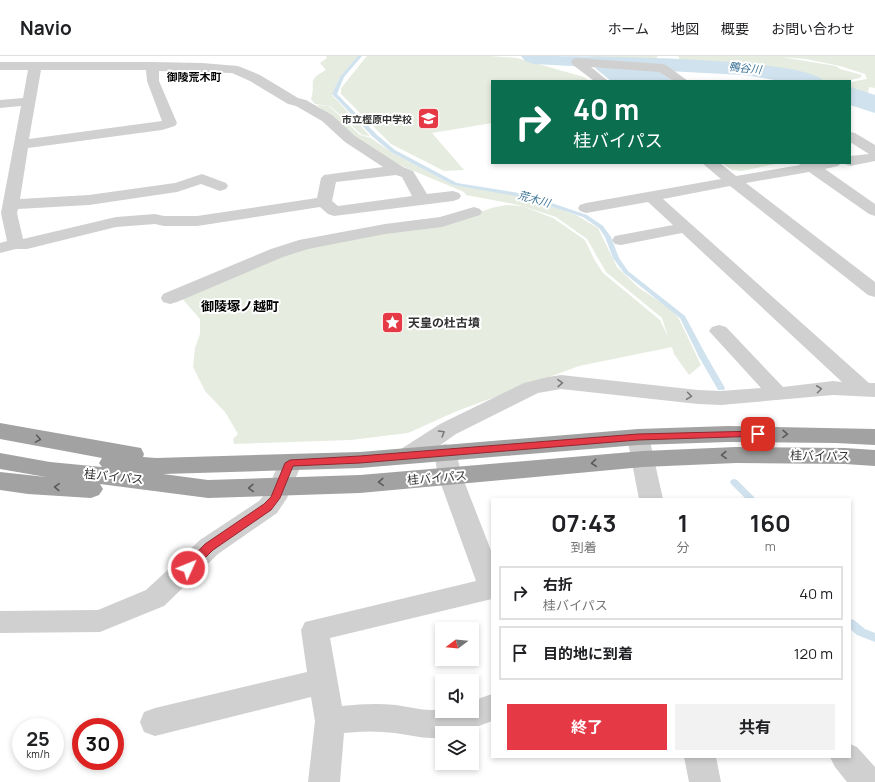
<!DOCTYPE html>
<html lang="ja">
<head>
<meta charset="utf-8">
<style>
	body { margin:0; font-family:Manrope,"Noto Sans JP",sans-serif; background:#f2f2f2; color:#202124; height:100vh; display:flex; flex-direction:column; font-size:15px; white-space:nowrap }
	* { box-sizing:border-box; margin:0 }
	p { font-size:13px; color:#757577 }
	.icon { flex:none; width:22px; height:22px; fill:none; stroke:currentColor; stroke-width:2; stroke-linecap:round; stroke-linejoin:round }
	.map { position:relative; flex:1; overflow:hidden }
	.side { position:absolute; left:491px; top:442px; width:360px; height:260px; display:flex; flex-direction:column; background:#fff; border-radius:0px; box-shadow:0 2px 6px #0003 }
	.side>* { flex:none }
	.top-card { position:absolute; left:491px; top:24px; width:360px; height:84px; border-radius:0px; box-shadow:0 2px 6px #0003; background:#0b6e4f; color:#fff; overflow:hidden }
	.needle { width:26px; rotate:254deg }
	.tools { position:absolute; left:435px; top:566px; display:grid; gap:8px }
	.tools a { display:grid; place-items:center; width:44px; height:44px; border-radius:0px; background:#fff; box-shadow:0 2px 6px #0003; font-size:20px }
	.speed { position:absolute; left:12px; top:662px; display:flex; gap:8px; font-size:20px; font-weight:700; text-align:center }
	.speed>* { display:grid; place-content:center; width:52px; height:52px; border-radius:50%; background:#fff; box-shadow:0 2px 6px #0003; line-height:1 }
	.speed small { font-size:10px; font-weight:400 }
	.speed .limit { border:6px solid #d22; background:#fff; color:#111 }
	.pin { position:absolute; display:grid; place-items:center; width:34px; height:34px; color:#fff; margin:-17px; border-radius:8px; box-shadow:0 2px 6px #0006 }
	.me { position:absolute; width:44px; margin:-22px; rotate:46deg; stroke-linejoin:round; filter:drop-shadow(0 0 3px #0008) }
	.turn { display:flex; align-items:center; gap:14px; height:84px; padding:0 16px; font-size:18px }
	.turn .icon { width:52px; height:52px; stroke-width:2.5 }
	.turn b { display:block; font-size:28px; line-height:34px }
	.eta { display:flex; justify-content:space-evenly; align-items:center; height:68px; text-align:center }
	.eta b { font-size:24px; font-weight:700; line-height:28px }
	.action { display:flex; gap:8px; margin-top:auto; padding:8px 16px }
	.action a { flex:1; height:46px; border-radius:0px; background:#e63946; color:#fff; font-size:16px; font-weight:700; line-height:46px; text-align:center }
	.action a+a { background:#f2f2f2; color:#202124 }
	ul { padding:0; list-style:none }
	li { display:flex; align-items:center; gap:12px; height:54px; margin:0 8px 6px; padding:0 8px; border:2px solid #e0e0e0; border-radius:0px }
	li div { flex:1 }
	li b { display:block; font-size:15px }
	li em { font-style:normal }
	header { display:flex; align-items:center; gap:24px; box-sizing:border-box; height:56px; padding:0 20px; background:#fff; border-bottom:1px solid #e0e0e0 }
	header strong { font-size:19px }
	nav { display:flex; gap:22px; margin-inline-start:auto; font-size:14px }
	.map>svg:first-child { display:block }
	.green { fill:#e6ecdf }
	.water { fill:#cfe2ee }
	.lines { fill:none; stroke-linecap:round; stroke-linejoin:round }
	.stream { fill:#cfe2ee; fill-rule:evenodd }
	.river { fill:#cfe2ee; fill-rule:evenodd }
	.minor { fill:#d0d0d0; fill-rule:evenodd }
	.trunk { fill:#a2a2a2; fill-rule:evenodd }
	.oneway { stroke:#7a7a7a }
	.oneway2 { stroke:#5a5a5a }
	.route { fill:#e63946; stroke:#96252e }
	.labels { text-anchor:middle; stroke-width:4; stroke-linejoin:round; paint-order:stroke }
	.far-poi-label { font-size:10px; font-weight:bold; fill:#333; stroke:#fff; text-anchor:end }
	.far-water-label { font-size:11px; font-style:italic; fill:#3f7597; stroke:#fff }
	.far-neighbourhood-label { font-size:11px; font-weight:bold; fill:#000; stroke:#fff }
	.poi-label { font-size:12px; font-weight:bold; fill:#333; stroke:#fff; text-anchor:start }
	.street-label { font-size:12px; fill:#333; stroke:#fff }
	.neighbourhood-label { font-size:13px; font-weight:bold; fill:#000; stroke:#fff }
</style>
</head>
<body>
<header>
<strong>Navio</strong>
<nav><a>ホーム</a><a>地図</a><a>概要</a><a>お問い合わせ</a></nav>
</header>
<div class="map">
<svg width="875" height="726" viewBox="0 0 875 726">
	<rect width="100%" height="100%" fill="#fff"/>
	<!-- green -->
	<g class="green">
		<path d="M326 0H358L339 23 332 39 370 80 362 79 330 50 315 48 311 43C317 26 305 25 326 14L320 7 327 2Z"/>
		<path d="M367 0H490L517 2 584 21 589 25H492V67L432 77 464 114 444 115 391 88 341 38V32Z"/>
		<path d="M578 0H658L655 4Z"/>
		<path d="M678 0H875V32L869 31 868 37 855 38 850 37V26L867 23 865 18 840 10 806 3 781 1 836 10 840 13 862 19 860 22 846 25H824L809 22 781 13 737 7 680 4Z"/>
		<path d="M317 49 329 50 360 79 371 82 391 96 453 129 522 140 576 159 598 172 617 211 639 232 665 249 678 261 701 309 689 319 674 298 672 291 579 310 457 355 408 377 351 384 234 388 233 383 238 378 225 356 205 335 193 311 195 292 200 278V263L179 239 291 194 455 164 495 151 507 149 522 150 553 162 585 184 594 203 603 217 660 264 668 281 662 262 606 216 587 183 556 161 519 149 466 139 464 136 402 110 370 92Z"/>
		<path d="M722 107H780L742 115 732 114Z"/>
	</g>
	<!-- water -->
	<path class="water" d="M599 11 654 14 660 16 672 25H611L595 12Z"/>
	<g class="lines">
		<!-- stream -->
		<g class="stream">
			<path d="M358 0H362L344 21 337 38 377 79 395 94 457 127 525 138 587 159 603 170 611 181 619 202 628 215 685 260 707 301 725 332 724 334H718L717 332 699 301 680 262 624 217 613 202 605 181 599 172 583 161 522 141 453 129 391 96 373 81 332 38 340 21Z"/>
			<path d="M734 423 737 424 756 443H746L731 428 730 426 731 424Z"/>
			<path d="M850 563 854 564 865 573 875 577V586L857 579 850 573Z"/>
		</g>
		<!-- river -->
		<g class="river">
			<path d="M521 0C568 0 802 0 824 25H781L743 19 534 8 525 5Z"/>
			<path d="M850 31 875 39V57L850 49Z"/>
		</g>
		<!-- minor -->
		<g class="minor">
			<path d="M577 2 662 8 666 9 688 25H673L659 16 591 11 608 25H594L573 9 571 6 573 3Z"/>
			<path d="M0 6H152L202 7 238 10 260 19 298 42 306 44 332 59 355 80 403 111 413 115 427 138 453 135 459 137 461 140 459 143 453 145 334 160 328 158 320 151 197 170H164L155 168 116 171 27 193H16L0 197V187L7 185 1 157 21 50 0 52V44L23 42 28 14H0ZM41 14H146L147 25 162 65 29 83ZM159 15 232 17 250 25 288 48 296 50 322 65 345 86 383 111 324 119 321 122 317 142 197 160H164L155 158 116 161 23 183 17 157 18 153 89 149 177 136 201 128 220 135 226 133 228 130 226 127 202 118 175 127 89 139 20 143 28 92 162 74 175 70 177 67 159 25ZM396 119 402 121 412 140 338 150 332 145 336 126Z"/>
			<path d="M850 76 855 77 875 89V105L850 110 845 108 844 107H850V100L869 98 850 86Z"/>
			<path d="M702 107H720L736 120 800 109 798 107H841L838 110 825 113 875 148V160L869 158 809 116 746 127 875 226V241L868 239 730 130 663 143 869 327H875V341L833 339 721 349 698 348 561 333 538 337 456 378 439 390 445 388 453 390 456 396 462 420 492 497V543L330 582 342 650C360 648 378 647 396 649 411 651 426 656 442 653V655H472V645L492 638V665L461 677H442V681C426 684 411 679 395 677 378 675 361 675 344 677L340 726H308L315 665 311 641 155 680 144 676 140 666 144 656 155 652 307 616 301 574 305 566 476 525 438 420 434 396 436 392C424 400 415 409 401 405L398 399 401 393 440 368 524 327 548 321 561 319 698 334 721 335 761 332 709 275 712 271 719 269 726 271 783 331 833 325 842 326 682 177 621 189 615 188 612 184 615 180 673 169 648 146 586 157 580 155 578 152 580 149 586 147 721 123Z"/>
			<path d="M474 151 480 153 482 156 480 159 442 171 385 178 308 193 283 201 177 246 170 248 163 246 161 242 163 238 271 193 299 184 385 168 440 161Z"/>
			<path d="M638 373 646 376 649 381 663 443H639L627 381 630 376Z"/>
			<path d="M290 399 298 401 302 407 287 442 277 457 218 498 164 550 100 576 0 577V555L98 554 146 534 200 484 259 445 265 438 282 401Z"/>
			<path d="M850 688 857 691 875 711V726H847L835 711 830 701H850Z"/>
			<path d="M684 701H716L721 726H689Z"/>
		</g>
		<!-- trunk -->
		<path class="trunk" d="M0 367 141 392 144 398 143 401 156 402 360 396 638 373 728 370 875 373V389L836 387 728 386 638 389 360 412 163 418 208 424 360 419 643 395 736 391 845 392 875 394V410L845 408 736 407 643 411 360 437 208 442 100 428 103 433 99 439 91 442 28 438 0 434V416L46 421 0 413V397L50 406 102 411 99 407 102 402 0 383Z"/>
	</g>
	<!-- one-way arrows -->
	<defs><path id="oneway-chevron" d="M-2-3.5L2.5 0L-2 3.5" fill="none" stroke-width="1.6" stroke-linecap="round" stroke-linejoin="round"/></defs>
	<g class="oneway">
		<use href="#oneway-chevron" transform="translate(560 327) rotate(-2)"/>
		<use href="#oneway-chevron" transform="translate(819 333) rotate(-7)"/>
		<use href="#oneway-chevron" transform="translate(689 340) rotate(8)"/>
		<use href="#oneway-chevron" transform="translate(442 377) rotate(-31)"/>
	</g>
	<g class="oneway2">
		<use href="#oneway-chevron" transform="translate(785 378) rotate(1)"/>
		<use href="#oneway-chevron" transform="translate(38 383) rotate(10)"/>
		<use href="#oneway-chevron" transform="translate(724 399) rotate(177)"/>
		<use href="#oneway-chevron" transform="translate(594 407) rotate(175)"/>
		<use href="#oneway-chevron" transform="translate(381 426) rotate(176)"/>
		<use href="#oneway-chevron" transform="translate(57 431) rotate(-177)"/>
		<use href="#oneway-chevron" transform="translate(251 432) rotate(179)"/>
	</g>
	<!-- route -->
	<path class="route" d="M758 375 763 378 762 380 638 384 360 407 293 410 280 442 271 454 213 494 192 515 188 516 184 515 182 512 205 488 264 448 271 441 285 407 290 404 360 400 638 378Z"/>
	<!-- icons -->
	<defs>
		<symbol id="school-square" viewBox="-11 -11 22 22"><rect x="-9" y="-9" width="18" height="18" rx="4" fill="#e63946" stroke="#fff"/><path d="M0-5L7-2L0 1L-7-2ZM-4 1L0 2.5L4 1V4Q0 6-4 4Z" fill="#fff"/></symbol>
		<symbol id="sight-square" viewBox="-11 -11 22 22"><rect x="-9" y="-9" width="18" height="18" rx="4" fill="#e63946" stroke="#fff"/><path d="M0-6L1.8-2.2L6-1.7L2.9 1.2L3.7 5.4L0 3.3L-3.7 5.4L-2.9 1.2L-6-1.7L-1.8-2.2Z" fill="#fff"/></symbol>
	</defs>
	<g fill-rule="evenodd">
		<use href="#school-square" x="416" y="50" width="25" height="25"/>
		<use href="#sight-square" x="380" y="254" width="25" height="25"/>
	</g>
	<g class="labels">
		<!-- far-poi labels -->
		<g class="far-poi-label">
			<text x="412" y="67">市立樫原中学校</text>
		</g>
		<!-- far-water labels -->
		<g class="far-water-label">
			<text transform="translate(745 12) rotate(6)" y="4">鴨谷川</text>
			<text transform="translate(534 143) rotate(16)" y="4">荒木川</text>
		</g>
		<!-- far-neighbourhood labels -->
		<g class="far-neighbourhood-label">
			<text x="194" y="25">御陵荒木町</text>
		</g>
		<!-- poi labels -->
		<g class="poi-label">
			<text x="408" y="271">天皇の杜古墳</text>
		</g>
		<!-- street labels -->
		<g class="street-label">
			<text transform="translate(820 400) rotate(1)" y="4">桂バイパス</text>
			<text transform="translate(114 421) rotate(6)" y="4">桂バイパス</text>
			<text transform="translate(437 422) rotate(-5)" y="4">桂バイパス</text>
		</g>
		<!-- neighbourhood labels -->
		<g class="neighbourhood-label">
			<text x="240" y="255">御陵塚ノ越町</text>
		</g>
	</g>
</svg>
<div class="tools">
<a><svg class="needle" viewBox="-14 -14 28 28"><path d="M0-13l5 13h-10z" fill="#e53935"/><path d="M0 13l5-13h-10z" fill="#757577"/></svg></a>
<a><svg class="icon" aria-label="sound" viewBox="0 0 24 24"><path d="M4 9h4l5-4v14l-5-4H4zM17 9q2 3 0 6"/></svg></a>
<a><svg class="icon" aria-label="layers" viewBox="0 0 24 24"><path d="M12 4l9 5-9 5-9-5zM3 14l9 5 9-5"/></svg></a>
</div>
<div class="speed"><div>25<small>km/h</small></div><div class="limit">30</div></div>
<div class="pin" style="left:758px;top:378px;background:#d93025"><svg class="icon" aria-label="arrive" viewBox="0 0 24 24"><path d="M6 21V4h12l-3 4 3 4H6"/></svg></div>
<svg class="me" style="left:188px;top:512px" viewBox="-20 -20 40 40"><circle r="17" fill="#e63946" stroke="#fff" stroke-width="3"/><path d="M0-11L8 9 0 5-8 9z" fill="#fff"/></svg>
<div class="top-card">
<div class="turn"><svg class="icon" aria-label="right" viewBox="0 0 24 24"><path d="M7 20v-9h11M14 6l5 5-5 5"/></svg><div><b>40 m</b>桂バイパス</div></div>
</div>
<section class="side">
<div class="eta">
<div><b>07:43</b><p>到着</p></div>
<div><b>1</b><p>分</p></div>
<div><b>160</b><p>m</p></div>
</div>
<ul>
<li><svg class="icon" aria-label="right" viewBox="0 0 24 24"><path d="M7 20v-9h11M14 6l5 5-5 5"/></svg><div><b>右折</b><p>桂バイパス</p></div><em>40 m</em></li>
<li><svg class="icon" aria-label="arrive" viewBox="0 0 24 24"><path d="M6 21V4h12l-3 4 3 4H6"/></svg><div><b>目的地に到着</b></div><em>120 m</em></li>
</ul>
<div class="action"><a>終了</a><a>共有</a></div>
</section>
</div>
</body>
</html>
